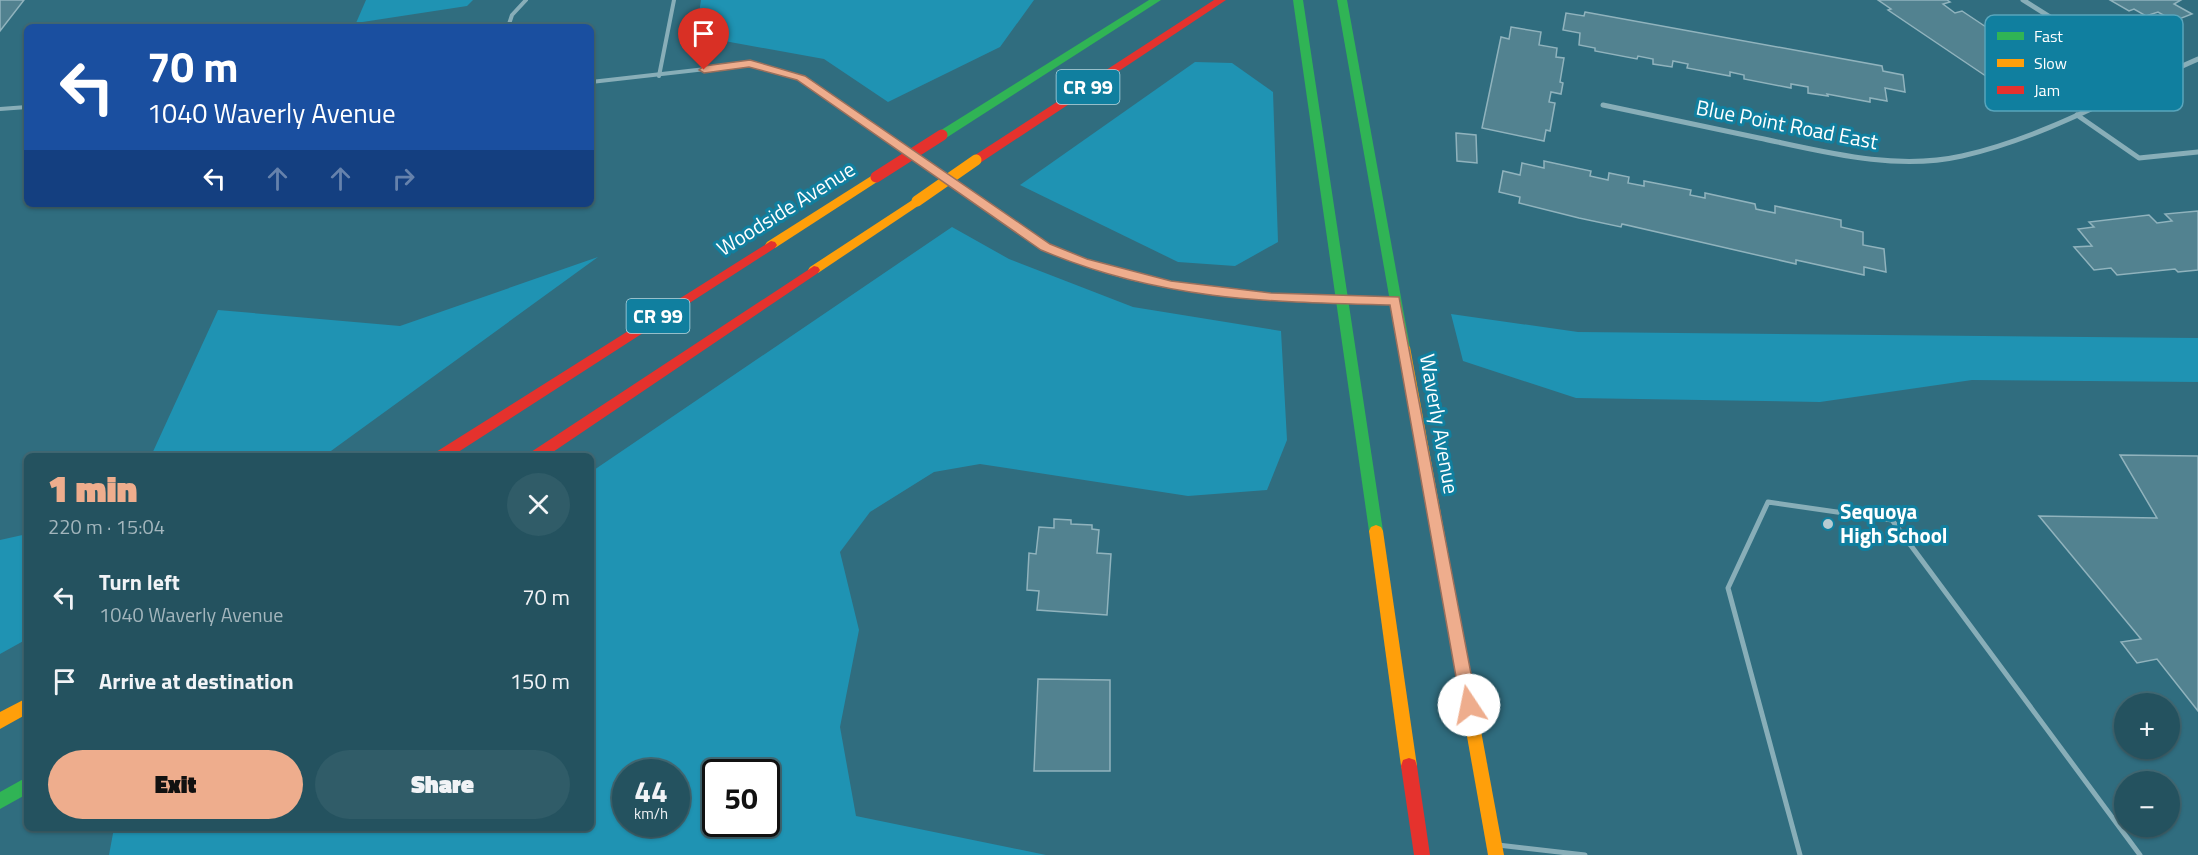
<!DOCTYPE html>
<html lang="en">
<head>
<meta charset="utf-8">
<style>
	body { margin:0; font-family:"Titillium Web",sans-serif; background:#305c68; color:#f1f3f6; height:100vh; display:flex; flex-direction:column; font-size:22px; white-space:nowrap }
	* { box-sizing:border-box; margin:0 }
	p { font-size:20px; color:#a3b6bd }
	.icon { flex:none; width:33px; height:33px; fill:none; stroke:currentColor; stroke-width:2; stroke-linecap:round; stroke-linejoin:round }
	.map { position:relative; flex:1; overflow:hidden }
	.drawer { position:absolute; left:24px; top:453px; width:570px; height:378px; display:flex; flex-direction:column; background:#24525f; border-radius:9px; box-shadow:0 2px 4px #0004,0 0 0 2px #416974 }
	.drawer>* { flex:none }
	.banner { position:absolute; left:24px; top:24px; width:570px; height:183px; border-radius:9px; box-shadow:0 2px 4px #0004,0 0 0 2px #416974; background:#1a4fa0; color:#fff; overflow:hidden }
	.tools { position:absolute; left:2114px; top:693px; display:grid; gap:12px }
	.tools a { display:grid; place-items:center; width:66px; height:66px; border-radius:50%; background:#24525f; box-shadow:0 2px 4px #0004,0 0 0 2px #416974; font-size:30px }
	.speed { position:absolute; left:612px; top:759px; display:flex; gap:12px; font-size:30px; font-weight:700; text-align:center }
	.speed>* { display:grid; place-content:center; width:78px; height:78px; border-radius:50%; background:#24525f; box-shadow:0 2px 4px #0004,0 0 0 2px #416974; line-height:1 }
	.speed small { font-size:15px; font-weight:400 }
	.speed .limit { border:3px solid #111; border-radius:9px; background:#fff; color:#111 }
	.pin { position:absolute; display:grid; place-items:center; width:51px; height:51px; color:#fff; margin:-62px -26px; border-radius:50% 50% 50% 0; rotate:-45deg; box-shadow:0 0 6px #0007 }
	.pin .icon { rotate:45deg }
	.me { position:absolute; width:66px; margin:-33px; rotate:349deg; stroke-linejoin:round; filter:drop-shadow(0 0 4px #0008) }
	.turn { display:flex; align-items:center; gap:21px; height:126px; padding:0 24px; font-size:27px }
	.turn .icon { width:78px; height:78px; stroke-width:2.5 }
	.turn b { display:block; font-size:42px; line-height:51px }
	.lanes { display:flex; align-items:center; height:57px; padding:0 24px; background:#0003; justify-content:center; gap:30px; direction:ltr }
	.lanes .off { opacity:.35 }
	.round { display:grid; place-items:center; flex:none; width:63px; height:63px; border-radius:32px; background:#305c68 }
	.overview { display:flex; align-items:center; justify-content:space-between; height:102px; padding:0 24px }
	h1 { font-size:36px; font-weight:800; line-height:45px; color:#eead8d }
	.primary-button { display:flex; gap:12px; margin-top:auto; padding:12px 24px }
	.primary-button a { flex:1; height:69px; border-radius:36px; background:#eead8d; color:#111; font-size:24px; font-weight:800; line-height:69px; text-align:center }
	.primary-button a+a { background:#305c68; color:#f1f3f6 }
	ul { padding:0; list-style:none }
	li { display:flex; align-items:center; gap:18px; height:84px; padding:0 24px }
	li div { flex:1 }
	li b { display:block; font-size:22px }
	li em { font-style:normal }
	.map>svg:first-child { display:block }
	.green { fill:#1f93b3; fill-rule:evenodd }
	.building { fill:#528290; stroke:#90b3bd; stroke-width:1.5 }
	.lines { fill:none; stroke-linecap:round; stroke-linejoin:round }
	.lane-far1 { stroke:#88aeb8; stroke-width:4 }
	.lane { stroke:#88aeb8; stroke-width:5 }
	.street { stroke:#88aeb8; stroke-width:5 }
	.fast { fill:#30b455; fill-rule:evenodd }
	.slow { fill:#ff9f0a; fill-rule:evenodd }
	.jam { fill:#e5322d; fill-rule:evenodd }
	.slow-bridge { stroke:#ff9f0a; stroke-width:11 }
	.jam-bridge { stroke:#e5322d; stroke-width:11 }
	.route { fill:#eead8d; stroke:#9b705c; stroke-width:1.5 }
	.poi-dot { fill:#b7ccd2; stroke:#107f9f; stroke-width:2 }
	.labels { text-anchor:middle; stroke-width:6; stroke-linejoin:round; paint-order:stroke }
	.shield { fill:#107f9f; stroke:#b7d9e2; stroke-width:1.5 }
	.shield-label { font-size:20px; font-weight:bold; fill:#fff }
	.street-label { font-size:21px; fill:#fff; stroke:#107f9f }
	.poi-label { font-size:21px; font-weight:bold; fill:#fff; stroke:#107f9f; text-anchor:start }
	.key { fill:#107f9f; stroke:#58a5bc; stroke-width:1.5 }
	.key-label { font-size:16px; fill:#fff }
</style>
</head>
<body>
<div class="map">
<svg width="2198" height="855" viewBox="0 0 2198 855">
	<rect width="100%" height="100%" fill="#306d7f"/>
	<!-- green -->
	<g class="green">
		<path d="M366 0H473L467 6 356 23Z"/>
		<path d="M701 0H1034L1000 47 888 102 824 59 708 38 699 13Z"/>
		<path d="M1195 62 1232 63 1273 92 1278 242 1235 266 1178 262 1020 185Z"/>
		<path d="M952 227 1009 259 1133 307 1281 331 1287 440 1267 490 1188 496 980 464 934 472 870 512 840 552 859 630 840 727 856 816 1046 855H109L114 828H591V472ZM676 772V824H626V772ZM766 772V824H716V772Z"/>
		<path d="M598 257 324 456H151L218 310 400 326Z"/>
		<path d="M1451 314 1578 332 2198 338V382L1972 380 1820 402 1576 398 1463 361Z"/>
		<path d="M27 534V639L0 654V540Z"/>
	</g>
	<!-- building -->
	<g class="building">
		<path d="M0 0H24L0 31Z"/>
		<path d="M1878 0H1947L1950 2 1943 4 1955 13 1962 11 1995 33 1990 34 2002 42 2007 41 2041 64 2036 66 2050 75 2036 81 2051 90 2030 99 2015 88 2008 91 1888 10 1891 9Z"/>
		<path d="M2110 0H2181L2174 4 2192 14 2174 21 2158 12 2146 16 2134 9 2129 11Z"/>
		<path d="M1585 12 1882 66 1883 71 1903 75 1905 92 1885 88 1887 101 1870 98V102L1827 94 1828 96 1808 93V87L1791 84V88L1744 79V75L1730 72V76L1687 68 1688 64 1673 61 1672 67 1653 64V59L1638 56 1637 59 1595 51V48L1579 45 1580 33 1563 30 1566 13 1584 16Z"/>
		<path d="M1511 27 1541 32 1539 45 1557 48 1556 57 1564 58 1560 82 1563 83 1561 94 1551 92 1549 102 1555 103 1550 131 1546 130 1544 141 1482 128 1501 37 1509 39Z"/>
		<path d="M1456 133 1476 135 1477 163 1457 161Z"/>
		<path d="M1544 161 1591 171 1590 176 1608 180 1609 173 1629 177 1628 183 1644 186V181L1691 190 1690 195 1705 198V193L1755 204 1756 209 1775 213V206L1841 220V227L1863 232V245L1884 249 1886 272 1864 267V275L1796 260V264L1622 224 1621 227 1579 218 1519 203 1520 197 1499 192 1503 171 1520 175 1522 163 1544 168Z"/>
		<path d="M2198 211V270L2178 272 2175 269 2117 275 2111 268 2094 270 2074 247 2092 246 2078 229 2094 227 2089 222 2149 215 2157 223 2172 221 2165 214Z"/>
		<path d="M2120 455 2198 456V711L2157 659 2137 663 2121 642 2141 639 2039 516 2157 518Z"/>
		<path d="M1054 519 1071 520V524L1092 525V529L1099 530 1097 553 1111 554 1107 615 1037 610 1039 591 1027 590 1029 553 1036 554 1039 527 1054 528Z"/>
		<path d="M1038 679 1110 680V771H1034Z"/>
	</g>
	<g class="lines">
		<!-- lane-far1 -->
		<g class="lane-far1">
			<path d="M508 27 512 15 526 0"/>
			<path d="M659 76 674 0"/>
			<path d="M591 82 750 64 801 78 1046 247C1075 258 1103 269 1133 276 1219 296 1306 299 1393 300"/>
			<path d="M0 109 27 107"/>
		</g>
		<!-- lane -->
		<g class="lane">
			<path d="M1498 845 1585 855"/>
			<path d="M1800 855 1728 588 1768 502 1892 520 2140 855"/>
		</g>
		<!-- street -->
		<g class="street">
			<path d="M2023 0 2149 79"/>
			<path d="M1603 105C1655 116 1707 127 1759 138 1825 152 1895 171 1962 156 2046 137 2120 93 2198 59"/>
			<path d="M2077 115 2139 158 2198 152"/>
		</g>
		<!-- fast -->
		<g class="fast">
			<path d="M1149 0H1161L946 138H938V132Z"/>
			<path d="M1293 0H1303L1383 531 1381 535 1376 537 1371 535 1369 531Z"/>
			<path d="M1337 0H1347L1410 347 1404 352 1398 347Z"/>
			<path d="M27 777V794L0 809V792Z"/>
		</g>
		<!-- slow -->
		<g class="slow">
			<path d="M876 173 880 174V180L775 248H767L765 245 767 242Z"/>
			<path d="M917 197 921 198 923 201 921 204 818 273H810L808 270 810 267Z"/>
			<path d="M1404 342 1410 347 1504 855H1488L1398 347Z"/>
			<path d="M1376 525 1381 527 1383 531 1417 766 1415 772 1409 774 1403 772 1401 766 1369 531 1371 527Z"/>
			<path d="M27 698V714L0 729V712Z"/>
		</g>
		<!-- jam -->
		<g class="jam">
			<path d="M1214 0H1226L980 163H972V157Z"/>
			<path d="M771 241 775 242 777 245 775 248 452 456H434L436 452Z"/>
			<path d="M814 266 818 267 820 270 818 273 547 456H529L531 452Z"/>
			<path d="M1409 758 1415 760 1417 766 1430 855H1414L1401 766 1403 760Z"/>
		</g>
		<!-- slow-bridge -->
		<path class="slow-bridge" d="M917 201 976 160"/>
		<!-- jam-bridge -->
		<path class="jam-bridge" d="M876 177 942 135"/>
	</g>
	<!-- route -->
	<path class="route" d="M750 60 805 76 1050 244 1087 259 1171 281 1271 293 1399 297 1477 705 1474 711 1469 713 1463 711 1461 705 1390 305C1264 302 1159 300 1041 250L797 80 749 67 704 73 699 70 704 66Z"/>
	<!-- markers -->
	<circle class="poi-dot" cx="1828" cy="524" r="6"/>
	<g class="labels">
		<!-- shield labels -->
		<g class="shield">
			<rect x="1056.5" y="70" width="63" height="34" rx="4.5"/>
			<rect x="626.5" y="299" width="63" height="34" rx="4.5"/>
		</g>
		<g class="shield-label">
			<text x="1088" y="94">CR 99</text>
			<text x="658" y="323">CR 99</text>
		</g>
		<!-- street labels -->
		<g class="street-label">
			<text transform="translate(1787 125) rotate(11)" y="7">Blue Point Road East</text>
			<text transform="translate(786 209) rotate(-32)" y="7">Woodside Avenue</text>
			<text transform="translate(1439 424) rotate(80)" y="7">Waverly Avenue</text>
		</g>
		<!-- poi labels -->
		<g class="poi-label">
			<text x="1840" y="519">Sequoya<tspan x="1840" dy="24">High School</tspan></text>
		</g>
	</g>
	<!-- legend -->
	<rect x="1985" y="15" width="198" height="96" rx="9" class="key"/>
	<rect x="1997" y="32" width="27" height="8" fill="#30b455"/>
	<rect x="1997" y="59" width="27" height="8" fill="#ff9f0a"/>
	<rect x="1997" y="86" width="27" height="8" fill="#e5322d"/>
	<g class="key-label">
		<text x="2034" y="42">Fast</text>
		<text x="2034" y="69">Slow</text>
		<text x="2034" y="96">Jam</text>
	</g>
</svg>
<div class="tools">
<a>+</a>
<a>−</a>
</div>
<div class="speed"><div>44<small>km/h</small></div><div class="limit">50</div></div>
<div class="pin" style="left:704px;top:70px;background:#d93025"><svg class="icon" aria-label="arrive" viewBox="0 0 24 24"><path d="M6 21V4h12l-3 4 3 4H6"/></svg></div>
<svg class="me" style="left:1469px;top:705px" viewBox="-20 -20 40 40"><circle r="19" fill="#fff"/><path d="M0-13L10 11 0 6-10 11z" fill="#eead8d"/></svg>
<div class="banner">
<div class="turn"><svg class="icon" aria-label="left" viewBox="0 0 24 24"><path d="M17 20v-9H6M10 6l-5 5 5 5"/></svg><div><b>70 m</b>1040 Waverly Avenue</div></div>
<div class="lanes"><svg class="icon" aria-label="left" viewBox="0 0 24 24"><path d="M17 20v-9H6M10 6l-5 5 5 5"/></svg><svg class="icon off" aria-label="ahead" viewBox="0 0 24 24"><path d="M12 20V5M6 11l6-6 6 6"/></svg><svg class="icon off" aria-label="ahead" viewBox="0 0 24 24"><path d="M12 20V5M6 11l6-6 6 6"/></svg><svg class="icon off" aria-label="right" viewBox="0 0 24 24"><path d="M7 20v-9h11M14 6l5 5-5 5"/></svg></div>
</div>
<section class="drawer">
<div class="overview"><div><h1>1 min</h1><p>220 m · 15:04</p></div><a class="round"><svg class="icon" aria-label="close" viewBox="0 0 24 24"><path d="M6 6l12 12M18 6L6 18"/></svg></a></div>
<ul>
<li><svg class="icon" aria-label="left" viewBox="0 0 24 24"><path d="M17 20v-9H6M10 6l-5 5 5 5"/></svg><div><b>Turn left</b><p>1040 Waverly Avenue</p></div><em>70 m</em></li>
<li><svg class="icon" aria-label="arrive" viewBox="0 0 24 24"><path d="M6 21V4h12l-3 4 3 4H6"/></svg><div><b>Arrive at destination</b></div><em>150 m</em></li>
</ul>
<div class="primary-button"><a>Exit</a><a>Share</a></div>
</section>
</div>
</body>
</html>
